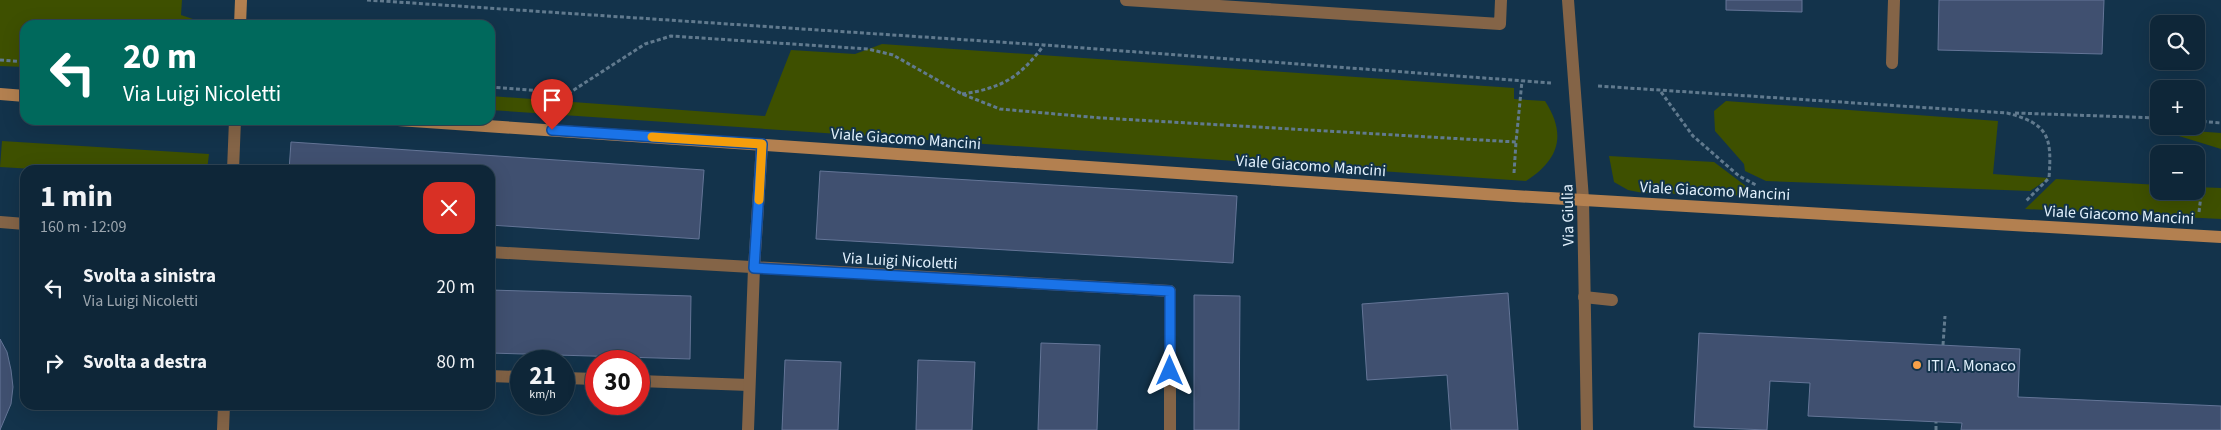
<!DOCTYPE html>
<html lang="it">
<head>
<meta charset="utf-8">
<style>
	body { margin:0; font-family:"Source Sans 3",sans-serif; background:#172e40; color:#f1f3f6; height:100vh; display:flex; flex-direction:column; font-size:19px; white-space:nowrap }
	* { box-sizing:border-box; margin:0 }
	p { font-size:16px; color:#9ba5ae }
	.icon { flex:none; width:28px; height:28px; fill:none; stroke:currentColor; stroke-width:2; stroke-linecap:round; stroke-linejoin:round }
	.map { position:relative; flex:1; overflow:hidden }
	.drawer { position:absolute; left:20px; top:165px; width:475px; height:245px; display:flex; flex-direction:column; background:#0e2638; border-radius:15px; box-shadow:0 5px 20px #0002,0 0 0 1px #2e4353 }
	.drawer>* { flex:none }
	.top-card { position:absolute; left:20px; top:20px; width:475px; height:105px; border-radius:15px; box-shadow:0 5px 20px #0002,0 0 0 1px #2e4353; background:#00695c; color:#fff; overflow:hidden }
	.tools { position:absolute; left:2150px; top:15px; display:grid; gap:10px }
	.tools a { display:grid; place-items:center; width:55px; height:55px; border-radius:10px; background:#0e2638; box-shadow:0 5px 20px #0002,0 0 0 1px #2e4353; font-size:25px }
	.speed { position:absolute; left:510px; top:350px; display:flex; gap:10px; font-size:25px; font-weight:700; text-align:center }
	.speed>* { display:grid; place-content:center; width:65px; height:65px; border-radius:50%; background:#0e2638; box-shadow:0 5px 20px #0002,0 0 0 1px #2e4353; line-height:1 }
	.speed small { font-size:12px; font-weight:400 }
	.speed .limit { border:8px solid #d22; background:#fff; color:#111 }
	.pin { position:absolute; display:grid; place-items:center; width:42px; height:42px; color:#fff; margin:-51px -21px; border-radius:50% 50% 50% 0; rotate:-45deg; box-shadow:0 0 5px #0007 }
	.pin .icon { rotate:45deg }
	.me { position:absolute; width:55px; margin:-28px; rotate:0deg; stroke-linejoin:round; filter:drop-shadow(0 0 4px #0008) }
	.turn { display:flex; align-items:center; gap:18px; height:105px; padding:0 20px; font-size:22px }
	.turn .icon { width:65px; height:65px; stroke-width:2.5 }
	.turn b { display:block; font-size:35px; line-height:42px }
	.round { display:grid; place-items:center; flex:none; width:52px; height:52px; border-radius:15px; background:#172e40 }
	.summary { display:flex; align-items:center; justify-content:space-between; height:85px; padding:0 20px }
	h1 { font-size:30px; font-weight:700; line-height:38px }
	ul { padding:0; list-style:none }
	li { display:flex; align-items:center; gap:15px; height:75px; padding:0 20px }
	li div { flex:1 }
	li b { display:block; font-size:19px }
	li em { font-style:normal }
	.map>svg:first-child { display:block }
	.green { fill:#3e5000 }
	.building { fill:#405070; stroke:#647597 }
	.lines { fill:none; stroke-linecap:round; stroke-linejoin:round }
	.path { stroke:#617a8e; stroke-width:3; stroke-dasharray:4 2.5; stroke-linecap:butt }
	.lane { stroke:#846447; stroke-width:12 }
	.street { stroke:#846447; stroke-width:12 }
	.secondary { stroke:#b38050; stroke-width:12 }
	.route-casing { stroke:#114b97; stroke-width:12 }
	.route { stroke:#1a73e8; stroke-width:9 }
	.slow { stroke:#f59e0b; stroke-width:9 }
	.poi-dot { fill:#f7a149; stroke:#13334b; stroke-width:2 }
	.labels { text-anchor:middle; stroke-width:4; stroke-linejoin:round; paint-order:stroke }
	.street-label { font-size:16px; fill:#e2f1fd; stroke:#13334b }
	.poi-label { font-size:16px; fill:#e2f1fd; stroke:#13334b; text-anchor:start }
</style>
</head>
<body>
<div class="map">
<svg width="2221" height="430" viewBox="0 0 2221 430">
	<rect width="100%" height="100%" fill="#13334b"/>
	<!-- green -->
	<g class="green">
		<path d="M0 0H182L181 15 202 22 204 25H25V67L0 66Z"/>
		<path d="M882 44 1514 88V99L1545 101C1567 135 1559 160 1526 181L490 110V96L765 116 791 50 855 54Z"/>
		<path d="M1726 101 1998 121 1993 174 2049 178 2030 191 1766 181 1745 171 1744 164 1715 131 1714 111Z"/>
		<path d="M2153 128 2221 133V149Z"/>
		<path d="M2 141 209 154 207 170H50L0 167Z"/>
		<path d="M1609 156 1714 162 1759 196 1643 193 1628 190 1614 182Z"/>
		<path d="M2056 179 2159 185V191H2196V187L2221 188V219L2025 209Z"/>
	</g>
	<!-- building -->
	<g class="building">
		<path d="M1726 0H1802V12L1726 10Z"/>
		<path d="M1939 0H2104L2102 54 1938 50Z"/>
		<path d="M291 142 704 170 699 239 490 225V170H289Z"/>
		<path d="M820 171 1237 196 1233 263 816 239Z"/>
		<path d="M490 290 691 296 690 359 490 353Z"/>
		<path d="M1508 293 1518 430H1451L1447 375 1367 380 1362 304Z"/>
		<path d="M1194 295 1240 296 1239 430H1194Z"/>
		<path d="M1699 333 2020 349 2018 397 2221 406V430H1961L1962 423 1808 416 1810 383 1770 381 1767 430 1694 427Z"/>
		<path d="M0 339 7 352 11 370 13 387 11 404 0 430Z"/>
		<path d="M1041 343 1100 345 1097 430H1038Z"/>
		<path d="M785 360 841 362 838 430H782Z"/>
		<path d="M918 360 975 362 972 430H916Z"/>
	</g>
	<g class="lines">
		<!-- path -->
		<g class="path">
			<path d="M367 0 1044 45 1551 83"/>
			<path d="M0 60 25 62"/>
			<path d="M1598 86 2007 113C2049 124 2052 137 2049 178L2026 201"/>
			<path d="M490 87 569 93 645 44 671 36 868 49 893 55 962 94 1000 109 1101 118 1516 142 1522 81"/>
			<path d="M1661 92 1693 136 1739 176 1756 185"/>
			<path d="M962 94C1003 88 1020 77 1044 45"/>
			<path d="M2015 113 2159 118"/>
			<path d="M2196 121 2221 123"/>
			<path d="M1514 173 1516 142"/>
			<path d="M2199 212 2202 187"/>
			<path d="M1943 345 1945 316"/>
			<path d="M1936 430V422"/>
		</g>
		<!-- lane -->
		<g class="lane">
			<path d="M1126 0 1500 24 1501 0"/>
			<path d="M1892 63 1894 0"/>
			<path d="M1584 297 1612 300"/>
			<path d="M490 376 521 377"/>
			<path d="M564 378 596 379"/>
			<path d="M639 381 749 385"/>
		</g>
		<!-- street -->
		<g class="street">
			<path d="M1568 0 1583 199 1587 430"/>
			<path d="M233 170 235 120"/>
			<path d="M0 222 25 224"/>
			<path d="M490 252 1170 291V430"/>
			<path d="M223 430 224 405"/>
			<path d="M748 430 754 268 762 145"/>
		</g>
		<!-- secondary -->
		<g class="secondary">
			<path d="M240 25 241 0"/>
			<path d="M0 94 25 96"/>
			<path d="M398 120 1514 196 2221 237"/>
		</g>
	</g>
	<g class="lines">
		<defs>
			<path id="route" d="M552 130 762 144 754 268 1170 291V371"/>
		</defs>
		<!-- route casing -->
		<use href="#route" class="route-casing"/>
		<!-- route -->
		<use href="#route" class="route"/>
		<!-- slow -->
		<path class="slow" d="M652 137 762 144 759 200"/>
	</g>
	<!-- markers -->
	<circle class="poi-dot" cx="1917" cy="365" r="5"/>
	<g class="labels">
		<!-- street labels -->
		<g class="street-label">
			<text transform="translate(906 138) rotate(4)" y="6">Viale Giacomo Mancini</text>
			<text transform="translate(1311 165) rotate(4)" y="6">Viale Giacomo Mancini</text>
			<text transform="translate(1715 190) rotate(3)" y="6">Viale Giacomo Mancini</text>
			<text transform="translate(2119 214) rotate(3)" y="6">Viale Giacomo Mancini</text>
			<text transform="translate(1567 215) rotate(-91)" y="6">Via Giulia</text>
			<text transform="translate(900 260) rotate(3)" y="6">Via Luigi Nicoletti</text>
		</g>
		<!-- poi labels -->
		<g class="poi-label">
			<text x="1927" y="371">ITI A. Monaco</text>
		</g>
	</g>
</svg>
<div class="tools">
<a><svg class="icon" aria-label="search" viewBox="0 0 24 24"><circle cx="10" cy="10" r="6"/><path d="M15 15l6 6"/></svg></a>
<a>+</a>
<a>−</a>
</div>
<div class="speed"><div>21<small>km/h</small></div><div class="limit">30</div></div>
<div class="pin" style="left:552px;top:130px;background:#d93025"><svg class="icon" aria-label="arrive" viewBox="0 0 24 24"><path d="M6 21V4h12l-3 4 3 4H6"/></svg></div>
<svg class="me" style="left:1170px;top:371px" viewBox="-20 -20 40 40"><path d="M0-17L14 15 0 8-14 15z" fill="#1a73e8" stroke="#fff" stroke-width="4"/></svg>
<div class="top-card">
<div class="turn"><svg class="icon" aria-label="left" viewBox="0 0 24 24"><path d="M17 20v-9H6M10 6l-5 5 5 5"/></svg><div><b>20 m</b>Via Luigi Nicoletti</div></div>
</div>
<section class="drawer">
<div class="summary"><div><h1>1 min</h1><p>160 m · 12:09</p></div><a class="round" style="background:#d93025;color:#fff"><svg class="icon" aria-label="close" viewBox="0 0 24 24"><path d="M6 6l12 12M18 6L6 18"/></svg></a></div>
<ul>
<li><svg class="icon" aria-label="left" viewBox="0 0 24 24"><path d="M17 20v-9H6M10 6l-5 5 5 5"/></svg><div><b>Svolta a sinistra</b><p>Via Luigi Nicoletti</p></div><em>20 m</em></li>
<li><svg class="icon" aria-label="right" viewBox="0 0 24 24"><path d="M7 20v-9h11M14 6l5 5-5 5"/></svg><div><b>Svolta a destra</b></div><em>80 m</em></li>
</ul>
</section>
</div>
</body>
</html>
